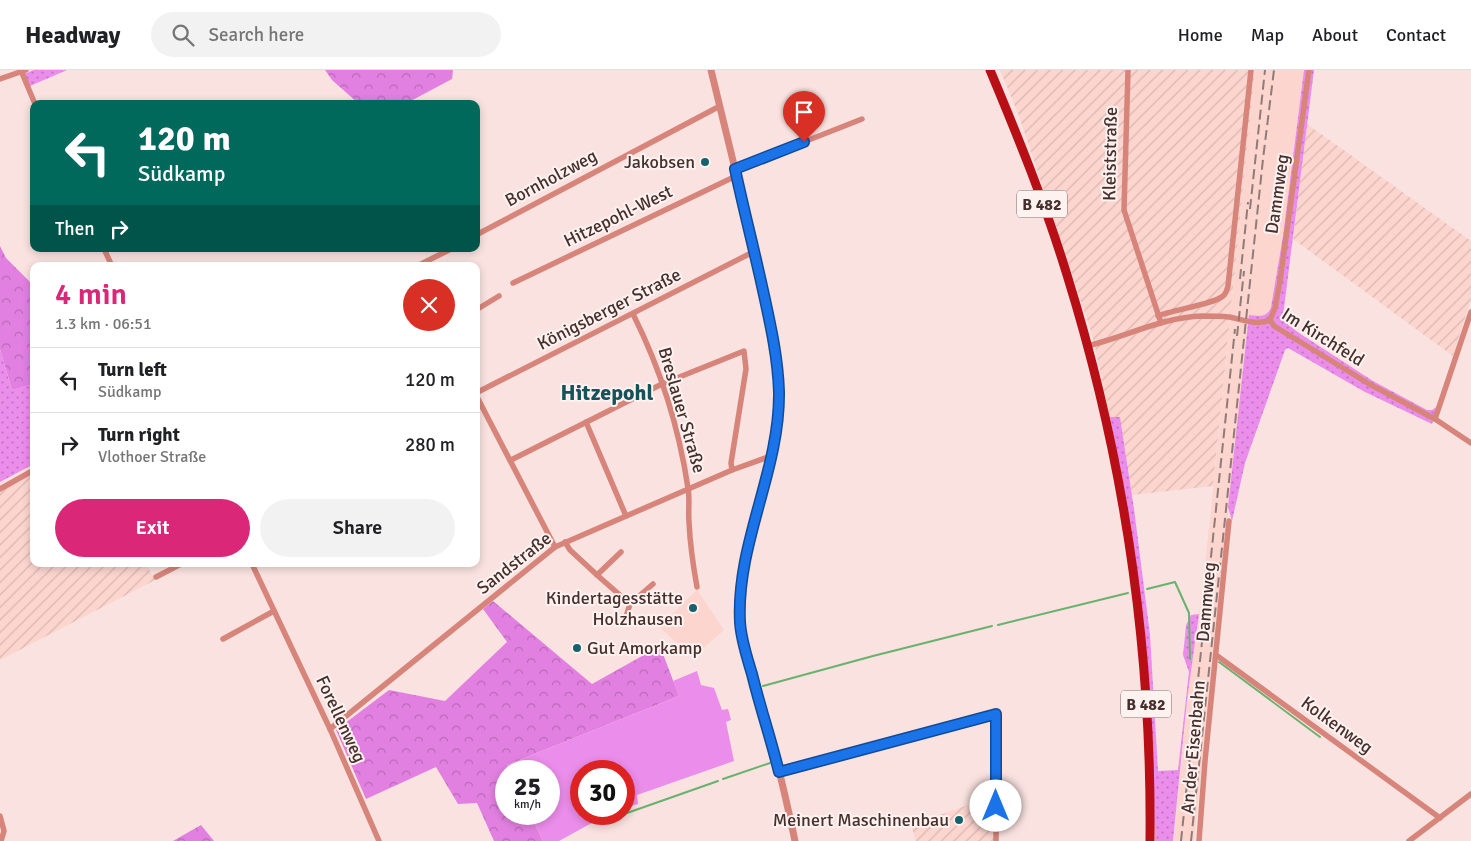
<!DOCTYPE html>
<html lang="en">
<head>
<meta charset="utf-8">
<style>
	body { margin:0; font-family:Signika,sans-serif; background:#f2f2f2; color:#202124; height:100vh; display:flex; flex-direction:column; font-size:19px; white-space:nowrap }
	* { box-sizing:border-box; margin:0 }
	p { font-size:16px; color:#757577 }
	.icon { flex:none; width:28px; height:28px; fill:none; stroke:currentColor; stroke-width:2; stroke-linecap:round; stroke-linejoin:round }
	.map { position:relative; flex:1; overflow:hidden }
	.panel { position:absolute; left:30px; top:192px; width:450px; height:305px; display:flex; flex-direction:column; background:#fff; border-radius:10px; box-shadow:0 2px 8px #0003 }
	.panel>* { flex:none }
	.banner { position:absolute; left:30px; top:30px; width:450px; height:152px; border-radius:10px; box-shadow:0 2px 8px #0003; background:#00695c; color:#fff; overflow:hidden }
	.speed { position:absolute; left:495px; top:690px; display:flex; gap:10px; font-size:25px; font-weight:700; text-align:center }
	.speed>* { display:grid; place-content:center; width:65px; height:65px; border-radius:50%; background:#fff; box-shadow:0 2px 8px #0003; line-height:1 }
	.speed small { font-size:12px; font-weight:400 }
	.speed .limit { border:8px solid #d22; background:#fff; color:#111 }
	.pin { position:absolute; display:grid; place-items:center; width:42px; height:42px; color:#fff; margin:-51px -21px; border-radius:50% 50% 50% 0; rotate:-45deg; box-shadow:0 0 5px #0007 }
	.pin .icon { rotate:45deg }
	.me { position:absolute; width:55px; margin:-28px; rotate:0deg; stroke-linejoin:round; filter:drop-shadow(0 0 4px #0008) }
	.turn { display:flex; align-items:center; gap:18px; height:105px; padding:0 25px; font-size:22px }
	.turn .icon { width:65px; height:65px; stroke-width:2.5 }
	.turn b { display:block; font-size:35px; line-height:42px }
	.then { display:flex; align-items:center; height:48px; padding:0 25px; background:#0003; gap:10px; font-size:19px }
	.round { display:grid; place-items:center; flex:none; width:52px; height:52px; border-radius:26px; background:#f2f2f2 }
	.summary { display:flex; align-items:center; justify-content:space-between; height:85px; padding:0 25px }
	h1 { font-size:30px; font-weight:600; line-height:38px; color:#db2777 }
	.action { display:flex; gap:10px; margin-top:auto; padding:10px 25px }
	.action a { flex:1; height:58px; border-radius:30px; background:#db2777; color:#fff; font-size:20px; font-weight:600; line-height:58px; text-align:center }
	.action a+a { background:#f2f2f2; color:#202124 }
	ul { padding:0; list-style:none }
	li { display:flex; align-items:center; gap:15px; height:65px; padding:0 25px; border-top:1px solid #e0e0e0 }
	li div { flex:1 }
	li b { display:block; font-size:19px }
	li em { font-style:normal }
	header { display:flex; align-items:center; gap:30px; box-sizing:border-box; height:70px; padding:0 25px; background:#fff; border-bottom:1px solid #e0e0e0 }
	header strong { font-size:24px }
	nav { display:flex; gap:28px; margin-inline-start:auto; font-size:18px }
	.search { width:350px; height:45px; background:#f2f2f2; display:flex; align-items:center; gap:12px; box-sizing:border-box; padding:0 18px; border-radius:28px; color:#757577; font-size:19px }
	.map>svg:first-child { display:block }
	.built { fill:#fcd5cf }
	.industrial { fill:url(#industrial-furrows) }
	.green { fill:url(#green-dots) }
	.forest { fill:url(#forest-crowns) }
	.pitch { fill:#eb8dea }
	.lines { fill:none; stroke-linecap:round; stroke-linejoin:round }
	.stream { stroke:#68b26e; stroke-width:2 }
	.minor { stroke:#d7857b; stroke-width:5.5 }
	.tertiary { stroke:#d7857b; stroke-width:7 }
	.primary { stroke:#b70f15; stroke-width:9 }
	.rail { stroke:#917b78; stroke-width:2; stroke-dasharray:10 5; stroke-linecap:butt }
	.route-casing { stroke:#114b97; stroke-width:12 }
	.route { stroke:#1a73e8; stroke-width:9 }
	.poi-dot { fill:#15626c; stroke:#fef2f0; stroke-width:2 }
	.labels { text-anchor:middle; stroke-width:4; stroke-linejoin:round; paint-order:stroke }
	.shield { fill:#fef2f0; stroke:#7c6a68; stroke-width:1 }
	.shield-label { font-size:16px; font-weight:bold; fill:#45302d }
	.street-label { font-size:18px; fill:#45302d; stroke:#fef2f0 }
	.poi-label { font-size:18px; fill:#45302d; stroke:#fef2f0; text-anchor:end }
	.district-label { font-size:22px; font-weight:bold; fill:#17525a; stroke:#fef2f0 }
</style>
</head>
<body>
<header>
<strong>Headway</strong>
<div class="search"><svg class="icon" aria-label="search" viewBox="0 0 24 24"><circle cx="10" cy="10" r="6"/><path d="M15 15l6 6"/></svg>Search here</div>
<nav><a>Home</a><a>Map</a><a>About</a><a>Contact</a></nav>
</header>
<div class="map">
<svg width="1471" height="771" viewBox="0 0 1471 771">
	<defs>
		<pattern id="industrial-furrows" width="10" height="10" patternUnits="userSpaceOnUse" patternTransform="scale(1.25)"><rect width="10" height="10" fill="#fcd5cf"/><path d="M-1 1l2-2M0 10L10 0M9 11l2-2" fill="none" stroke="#d9b7b2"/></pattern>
		<pattern id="green-dots" width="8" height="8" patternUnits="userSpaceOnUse" patternTransform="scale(1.25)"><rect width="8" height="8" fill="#eb8dea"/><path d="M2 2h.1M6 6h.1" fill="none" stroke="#c074be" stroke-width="1.8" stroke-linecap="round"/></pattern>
		<pattern id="forest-crowns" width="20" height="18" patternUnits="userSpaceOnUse" patternTransform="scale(1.25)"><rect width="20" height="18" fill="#e280e1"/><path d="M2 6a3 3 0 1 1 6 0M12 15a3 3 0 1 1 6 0" fill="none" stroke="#b969b7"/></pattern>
	</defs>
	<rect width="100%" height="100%" fill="#f9e2df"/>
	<!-- built -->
	<g class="built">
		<path d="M1255 0H1304L1283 166 1271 237 1266 245 1249 246 1194 771H1174L1187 630 1199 545 1210 450Z"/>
		<path d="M697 520 724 560 693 587 659 557Z"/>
	</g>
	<!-- industrial -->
	<g class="industrial">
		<path d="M1000 0H1255L1213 416 1132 425 1120 347H1110L1092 264 1019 46Z"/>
		<path d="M1307 54 1471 171V229L1453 286 1293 169Z"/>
		<path d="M34 404V494H146L155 510 0 590V422Z"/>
		<path d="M994 726V771H916L911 755Z"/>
	</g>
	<!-- green -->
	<g class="green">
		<path d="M34 0H67L30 16 24 4Z"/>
		<path d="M1304 0H1314L1283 246 1286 253 1299 263 1373 311 1427 340H1432L1438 336 1432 354 1365 322 1288 278 1285 280 1245 393 1232 451 1228 437 1249 245C1259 246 1267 248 1271 237L1283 166Z"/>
		<path d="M0 279 12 320 34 314V394L0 412Z"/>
		<path d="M1110 347H1120L1134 439 1150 565 1158 701 1178 700 1189 602 1183 585 1185 566 1186 555 1191 545 1199 544 1187 630 1173 771H1155L1153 701 1127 442Z"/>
	</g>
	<!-- forest -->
	<g class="forest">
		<path d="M325 0H453L452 9 405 34H359L332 10Z"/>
		<path d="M0 176 6 188 34 216V314L12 320 0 279Z"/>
		<path d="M493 531 592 614 660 576 679 626 507 695 510 701H506V744H530L543 771H494L477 733 458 734 436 697 366 729 336 660 389 620 445 631 507 572 483 539Z"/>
		<path d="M201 755 214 771H173Z"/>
	</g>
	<!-- pitch -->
	<path class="pitch" d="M697 601 701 615 714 618 722 640 728 639 731 650 726 652 734 691 637 725 638 734 624 738V701H581V744H608L559 771H543L530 744H549V701H510L507 695 679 626 673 611Z"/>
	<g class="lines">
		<!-- stream -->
		<g class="stream">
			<path d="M1147 519 1175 512 1189 543 1190 589"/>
			<path d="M998 555 1128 523"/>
			<path d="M1219 592 1320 667"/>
			<path d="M763 616 873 586 992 556"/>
			<path d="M723 709 770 693"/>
			<path d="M610 749 718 711"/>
		</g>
		<!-- minor -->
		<g class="minor">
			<path d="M1128 0 1124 140 1161 253"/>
			<path d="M22 3 35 34"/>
			<path d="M0 9 26 0"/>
			<path d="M735 99 862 49"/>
			<path d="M476 165 720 36"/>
			<path d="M104 179 112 196"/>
			<path d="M417 196 451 179"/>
			<path d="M513 213 736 106"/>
			<path d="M476 240 499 226"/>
			<path d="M633 244C660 298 679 358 688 418 690 429 688 441 689 452 690 474 693 495 697 517"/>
			<path d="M1158 246C1172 240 1215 234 1223 226 1226 224 1227 220 1228 216L1251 0"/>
			<path d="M1270 250 1275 238 1280 211 1309 0"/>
			<path d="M1270 250 1274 256 1371 315 1435 349 1471 373"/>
			<path d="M1087 276C1125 267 1163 247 1202 246 1211 246 1220 246 1229 247 1241 249 1258 256 1270 250"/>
			<path d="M476 323 755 181"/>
			<path d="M476 325 555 477"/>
			<path d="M1435 349 1471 242"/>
			<path d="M586 352 626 446"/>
			<path d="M511 390 662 314 744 281 746 299 731 393 732 400"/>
			<path d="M0 419 34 400"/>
			<path d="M565 472 570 480 597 505 621 482"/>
			<path d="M252 494 330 659 379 771"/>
			<path d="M597 505 630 534 653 514"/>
			<path d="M156 507 181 494"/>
			<path d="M625 550 630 534"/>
			<path d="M223 569 274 541"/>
			<path d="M1216 585 1440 748"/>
			<path d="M330 659 555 477 732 400 771 386"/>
			<path d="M779 702 997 643 996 771"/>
			<path d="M0 746 4 761 1 771"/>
			<path d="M1199 771 1205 691 1229 451"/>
			<path d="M1409 771 1471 724"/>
		</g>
		<!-- tertiary -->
		<path class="tertiary" d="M711 0C727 67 744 134 759 201 767 237 776 273 778 310 782 361 764 409 752 458 746 482 742 507 741 532 738 585 762 636 775 686 783 714 789 743 795 771"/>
		<!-- primary -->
		<path class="primary" d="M990 0C1018 67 1046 136 1067 205 1124 388 1152 580 1150 771"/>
		<!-- rail -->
		<g class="rail">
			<path d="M1250 139 1265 0"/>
			<path d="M1240 209 1248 132"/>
			<path d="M1237 266 1244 201"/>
			<path d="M1181 771 1235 259"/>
			<path d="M1191 771 1263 89 1274 0"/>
		</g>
	</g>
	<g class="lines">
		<defs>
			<path id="route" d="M804 72 735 99C744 141 755 183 764 225 771 257 778 289 779 322 780 401 736 473 740 552 741 570 747 587 752 604 760 637 771 669 779 702L996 644V736"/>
		</defs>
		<!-- route casing -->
		<use href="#route" class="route-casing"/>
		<!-- route -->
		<use href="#route" class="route"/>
	</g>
	<!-- markers -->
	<g class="poi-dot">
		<circle cx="705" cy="92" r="5"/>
		<circle cx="693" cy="538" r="5"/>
		<circle cx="577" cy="578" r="5"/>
		<circle cx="959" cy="750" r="5"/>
	</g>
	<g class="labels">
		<!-- shield labels -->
		<g class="shield">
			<rect x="1017" y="120.5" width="50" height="27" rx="4"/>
			<rect x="1121" y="620.5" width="50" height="27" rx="4"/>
		</g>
		<g class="shield-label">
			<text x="1042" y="140">B 482</text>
			<text x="1146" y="640">B 482</text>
		</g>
		<!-- street labels -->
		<g class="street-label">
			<text transform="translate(1110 84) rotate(-89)" y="6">Kleiststraße</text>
			<text transform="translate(551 108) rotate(-28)" y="6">Bornholzweg</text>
			<text transform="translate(1277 124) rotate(-82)" y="6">Dammweg</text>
			<text transform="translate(618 146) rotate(-26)" y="6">Hitzepohl-West</text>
			<text transform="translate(609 239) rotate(-27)" y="6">Königsberger Straße</text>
			<text transform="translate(1323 267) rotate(32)" y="6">Im Kirchfeld</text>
			<text transform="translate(682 340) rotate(74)" y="6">Breslauer Straße</text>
			<text transform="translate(514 493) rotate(-38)" y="6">Sandstraße</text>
			<text transform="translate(1206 532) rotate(-85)" y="6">Dammweg</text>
			<text transform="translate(341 649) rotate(65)" y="6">Forellenweg</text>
			<text transform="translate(1337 655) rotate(36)" y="6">Kolkenweg</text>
			<text transform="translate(1193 677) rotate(-85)" y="6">An der Eisenbahn</text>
		</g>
		<!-- poi labels -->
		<g class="poi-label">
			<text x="695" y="98">Jakobsen</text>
			<text x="683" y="534">Kindertagesstätte<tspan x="683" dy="21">Holzhausen</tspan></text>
			<text x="587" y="584" text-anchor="start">Gut Amorkamp</text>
			<text x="949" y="756">Meinert Maschinenbau</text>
		</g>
		<!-- district labels -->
		<g class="district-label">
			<text x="607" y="330">Hitzepohl</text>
		</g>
	</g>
</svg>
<div class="speed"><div>25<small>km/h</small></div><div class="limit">30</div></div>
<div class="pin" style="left:804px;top:72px;background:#d93025"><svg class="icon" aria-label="arrive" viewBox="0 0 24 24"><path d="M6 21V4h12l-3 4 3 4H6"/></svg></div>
<svg class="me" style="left:996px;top:736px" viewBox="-20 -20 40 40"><circle r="19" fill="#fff"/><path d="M0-13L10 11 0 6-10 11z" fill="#1a73e8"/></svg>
<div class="banner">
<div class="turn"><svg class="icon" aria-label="left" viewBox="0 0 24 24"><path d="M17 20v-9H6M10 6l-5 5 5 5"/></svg><div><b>120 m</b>Südkamp</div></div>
<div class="then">Then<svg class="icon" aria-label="right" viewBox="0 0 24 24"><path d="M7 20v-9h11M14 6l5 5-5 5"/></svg></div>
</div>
<section class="panel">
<div class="summary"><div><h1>4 min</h1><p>1.3 km · 06:51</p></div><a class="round" style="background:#d93025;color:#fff"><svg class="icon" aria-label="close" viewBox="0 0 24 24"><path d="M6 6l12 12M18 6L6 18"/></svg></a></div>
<ul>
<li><svg class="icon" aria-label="left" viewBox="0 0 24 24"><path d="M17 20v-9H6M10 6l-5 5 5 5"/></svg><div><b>Turn left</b><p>Südkamp</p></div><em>120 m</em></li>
<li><svg class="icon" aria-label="right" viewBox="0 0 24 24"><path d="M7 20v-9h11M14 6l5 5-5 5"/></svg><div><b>Turn right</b><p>Vlothoer Straße</p></div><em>280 m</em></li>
</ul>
<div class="action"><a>Exit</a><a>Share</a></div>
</section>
</div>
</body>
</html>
